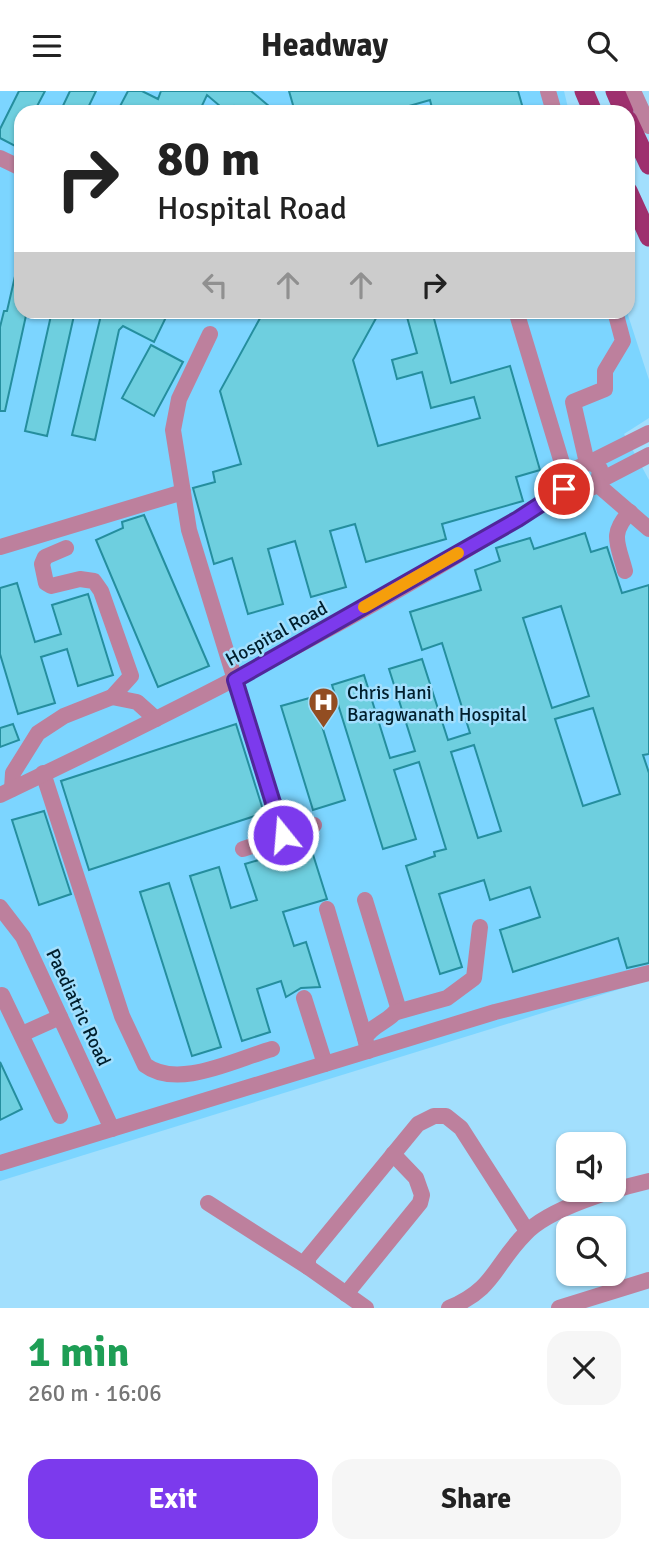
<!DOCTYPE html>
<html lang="en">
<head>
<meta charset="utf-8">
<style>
	body { margin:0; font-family:Signika,sans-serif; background:#f6f6f6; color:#222; height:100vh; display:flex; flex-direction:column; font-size:26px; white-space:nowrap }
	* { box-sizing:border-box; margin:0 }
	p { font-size:23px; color:#767676 }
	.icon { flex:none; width:38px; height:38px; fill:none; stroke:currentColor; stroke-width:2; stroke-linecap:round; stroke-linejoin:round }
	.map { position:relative; height:1217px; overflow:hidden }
	.side { display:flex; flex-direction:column; background:#fff; flex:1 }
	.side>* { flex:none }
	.guide { position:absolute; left:14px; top:14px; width:621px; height:214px; border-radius:21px; box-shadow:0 2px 5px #0004; background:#fff; color:#222; overflow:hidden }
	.tools { position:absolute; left:556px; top:1041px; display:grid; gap:14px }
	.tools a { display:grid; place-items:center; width:70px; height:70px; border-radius:14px; background:#fff; box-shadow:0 2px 5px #0004; font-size:35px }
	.pin { position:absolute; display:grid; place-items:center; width:60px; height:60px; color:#fff; margin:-30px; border:4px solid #fff; border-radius:50%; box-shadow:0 2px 7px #0007 }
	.me { position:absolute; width:77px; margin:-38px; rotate:343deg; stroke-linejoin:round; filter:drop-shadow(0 0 5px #0008) }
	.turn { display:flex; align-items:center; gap:24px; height:147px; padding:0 28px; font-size:32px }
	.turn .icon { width:91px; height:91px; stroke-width:2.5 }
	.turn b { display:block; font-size:49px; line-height:60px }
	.lanes { display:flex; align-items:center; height:66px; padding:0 28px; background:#0003; justify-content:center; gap:35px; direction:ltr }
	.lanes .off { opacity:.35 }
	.round { display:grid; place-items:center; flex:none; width:74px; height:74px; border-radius:21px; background:#f6f6f6 }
	.head { display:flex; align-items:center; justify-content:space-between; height:119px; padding:0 28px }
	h1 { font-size:42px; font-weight:800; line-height:52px; color:#1e9e55 }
	.button { display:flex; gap:14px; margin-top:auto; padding:14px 28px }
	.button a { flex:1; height:80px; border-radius:21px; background:#7c3aed; color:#fff; font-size:28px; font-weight:800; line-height:80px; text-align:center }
	.button a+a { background:#f6f6f6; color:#222 }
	header { display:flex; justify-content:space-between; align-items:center; height:91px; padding:0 28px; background:#fff; font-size:32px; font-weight:800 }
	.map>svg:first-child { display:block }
	.built { fill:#7cd5ff }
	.building { fill:#6ecfdf; stroke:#258e9e; stroke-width:2; fill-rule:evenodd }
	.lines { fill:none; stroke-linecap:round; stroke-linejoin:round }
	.minor { stroke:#bd809d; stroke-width:16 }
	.major { stroke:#9e306e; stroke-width:19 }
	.route-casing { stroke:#51269a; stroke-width:18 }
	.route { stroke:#7c3aed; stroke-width:12 }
	.slow { stroke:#f59e0b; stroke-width:12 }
	.labels { text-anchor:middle; stroke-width:5; stroke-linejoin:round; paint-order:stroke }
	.street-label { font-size:19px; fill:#001f2d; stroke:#a2dffd }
	.poi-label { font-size:19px; fill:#001f2d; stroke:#a2dffd; text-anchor:start }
</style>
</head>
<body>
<header><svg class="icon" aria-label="menu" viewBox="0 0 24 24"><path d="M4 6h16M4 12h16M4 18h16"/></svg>Headway<svg class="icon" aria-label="search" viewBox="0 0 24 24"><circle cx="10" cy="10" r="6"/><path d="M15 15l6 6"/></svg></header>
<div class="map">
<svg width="649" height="1217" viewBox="0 0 649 1217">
	<rect width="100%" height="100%" fill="#a2dffd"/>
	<!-- built -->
	<path class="built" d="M0 0H564L569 21H21V220L627 221 649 289V327L624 343 649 389V889L0 1090Z"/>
	<!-- building -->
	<g class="building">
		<path d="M19 0H45L34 21H21V48L17 56 0 47V38Z"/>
		<path d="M70 0H96L86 21H60Z"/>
		<path d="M128 0H142L158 8 161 0H251L276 21H241L234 15 227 21 207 4 199 21H117Z"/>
		<path d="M289 0H518L524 21H433L430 9 395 19V21H295Z"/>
		<path d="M16 181 21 182V220H27L5 320H0V236L4 220H7Z"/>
		<path d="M52 220H75L47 345 25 340Z"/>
		<path d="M102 220H169L154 251 123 235 119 239 95 349 72 344Z"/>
		<path d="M264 220H380L353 269 378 355 480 327 474 306 431 317 422 281 397 288 392 269 417 262 407 226 432 220 451 292 510 275 540 379 516 386 523 410 442 433 446 448 366 471 355 433 330 440 346 496 311 506 295 450 268 458 283 513 248 523 232 467 214 473 193 397 215 391 213 381 241 373 220 300Z"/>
		<path d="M151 254 183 271 154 325 122 307Z"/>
		<path d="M144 424 209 575 158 596 96 449 123 437 122 431Z"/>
		<path d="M585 442 591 461 607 456 622 502 649 494V663L643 664 649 682V872L627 877 618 847 513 881 500 839 540 826 530 796 490 809 484 789 439 803 462 876 440 883 406 775 435 765 434 761 446 758 419 671 394 679 416 748 383 758 332 594 364 584 390 667 415 660 389 578 422 568 448 649 470 642 442 552 422 559 410 521 481 499 475 479 500 470 496 457 530 447 534 458ZM561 515 589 605 552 617 523 527ZM593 617 620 703 583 715 555 628ZM474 654 501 740 478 747 451 661Z"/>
		<path d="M17 492 35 551 61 543 52 514 88 503 113 584 78 595 67 558 41 566 55 612 18 623 0 563V497Z"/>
		<path d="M313 606 345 709 313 719 281 615Z"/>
		<path d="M13 633 19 649 0 656V637Z"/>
		<path d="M236 633 264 722 89 779 61 690Z"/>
		<path d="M44 720 71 803 39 814 12 729Z"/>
		<path d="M310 754 327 808 283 821 294 855 306 851 320 896 301 897 286 906 281 890 257 898 270 941 242 950 190 785 219 776 231 817 257 809 245 773Z"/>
		<path d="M169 792 221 956 192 965 140 801Z"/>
		<path d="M0 971 22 1018 0 1029Z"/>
	</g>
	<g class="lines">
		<!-- minor -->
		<g class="minor">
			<path d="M548 0 554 21"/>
			<path d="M633 0 649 35"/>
			<path d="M0 67 21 77"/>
			<path d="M516 220 565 382"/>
			<path d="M210 243 179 308 173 339 189 439 283 745"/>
			<path d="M591 371 600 378 598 394 578 402 564 398 561 390 565 382Z"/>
			<path d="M591 371 649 342"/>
			<path d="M587 372 573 311 605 298V280L623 250 615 220"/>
			<path d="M601 389 649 364"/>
			<path d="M598 394 649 438"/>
			<path d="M0 456 183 401"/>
			<path d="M625 480C618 453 609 443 630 421"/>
			<path d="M112 606 137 611 156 628"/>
			<path d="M43 682 122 925 145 974C178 999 236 968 272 958"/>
			<path d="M12 698 13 682 38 642 64 625 112 606 131 585 101 500 94 490 80 488 51 495 46 492 42 473 45 466 66 457"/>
			<path d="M0 704C193 612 384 515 564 398"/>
			<path d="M243 758 314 734"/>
			<path d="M365 809 398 916C393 930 373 932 365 947L368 960"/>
			<path d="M0 816 23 846 112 1038"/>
			<path d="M327 818 365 947"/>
			<path d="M2 904 60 1025"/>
			<path d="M304 907 325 973"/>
			<path d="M397 921 447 907 474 887 480 836"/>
			<path d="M22 943 60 926"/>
			<path d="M0 1072 495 921 649 882"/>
			<path d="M208 1112 308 1176"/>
			<path d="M346 1203 420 1112 422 1104 416 1087 393 1063"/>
			<path d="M366 1217 308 1176V1167L418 1033 434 1025H446L461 1037 527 1140"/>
			<path d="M449 1217C495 1198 494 1174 525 1143 549 1117 615 1098 649 1090"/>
			<path d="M559 1217 649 1189"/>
		</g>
		<!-- major -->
		<g class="major">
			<path d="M584 0 593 21"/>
			<path d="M615 0 624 21"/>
			<path d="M628 29 649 74"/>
			<path d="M628 100 649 146"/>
		</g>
	</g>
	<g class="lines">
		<defs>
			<path id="route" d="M283 744 235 589 518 428 564 398"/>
		</defs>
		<!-- route casing -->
		<use href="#route" class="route-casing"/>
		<!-- route -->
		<use href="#route" class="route"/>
		<!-- slow -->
		<path class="slow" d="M364 516 458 462"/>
	</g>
	<!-- icons -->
	<defs>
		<symbol id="hospital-pin" viewBox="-11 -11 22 30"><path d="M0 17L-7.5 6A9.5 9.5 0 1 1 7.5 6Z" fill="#924d22" stroke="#a2dffd"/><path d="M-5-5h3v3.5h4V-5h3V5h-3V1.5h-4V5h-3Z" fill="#fff"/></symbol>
	</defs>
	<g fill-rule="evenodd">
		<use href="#hospital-pin" x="306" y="594" width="35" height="47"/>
	</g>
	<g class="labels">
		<!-- street labels -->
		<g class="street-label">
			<text transform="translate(276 542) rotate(-29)" y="7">Hospital Road</text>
			<text transform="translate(79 916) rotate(65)" y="7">Paediatric Road</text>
		</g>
		<!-- poi labels -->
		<g class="poi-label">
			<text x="347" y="608">Chris Hani<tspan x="347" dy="22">Baragwanath Hospital</tspan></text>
		</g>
	</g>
</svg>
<div class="tools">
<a><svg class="icon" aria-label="sound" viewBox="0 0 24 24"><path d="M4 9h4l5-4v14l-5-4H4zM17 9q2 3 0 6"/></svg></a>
<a><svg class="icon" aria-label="search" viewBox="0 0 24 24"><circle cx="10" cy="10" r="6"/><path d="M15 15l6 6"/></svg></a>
</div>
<div class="pin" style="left:564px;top:398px;background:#d93025"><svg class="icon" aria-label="arrive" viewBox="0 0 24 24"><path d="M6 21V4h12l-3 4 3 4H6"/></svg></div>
<svg class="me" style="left:283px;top:744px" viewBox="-20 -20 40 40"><circle r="17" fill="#7c3aed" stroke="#fff" stroke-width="3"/><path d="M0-11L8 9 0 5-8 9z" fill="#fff"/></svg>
<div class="guide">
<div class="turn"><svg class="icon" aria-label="right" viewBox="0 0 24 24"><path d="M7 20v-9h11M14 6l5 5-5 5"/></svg><div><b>80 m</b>Hospital Road</div></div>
<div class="lanes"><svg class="icon off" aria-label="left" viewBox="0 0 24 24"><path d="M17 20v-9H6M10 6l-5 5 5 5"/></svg><svg class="icon off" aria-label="ahead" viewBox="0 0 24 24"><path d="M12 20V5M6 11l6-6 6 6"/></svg><svg class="icon off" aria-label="ahead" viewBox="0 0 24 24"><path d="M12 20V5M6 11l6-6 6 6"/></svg><svg class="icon" aria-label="right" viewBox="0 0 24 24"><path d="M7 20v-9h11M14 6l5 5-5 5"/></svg></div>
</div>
</div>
<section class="side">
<div class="head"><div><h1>1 min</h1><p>260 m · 16:06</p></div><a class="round"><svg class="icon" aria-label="close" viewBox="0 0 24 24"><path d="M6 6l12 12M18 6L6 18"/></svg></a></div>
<div class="button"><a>Exit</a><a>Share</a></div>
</section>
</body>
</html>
